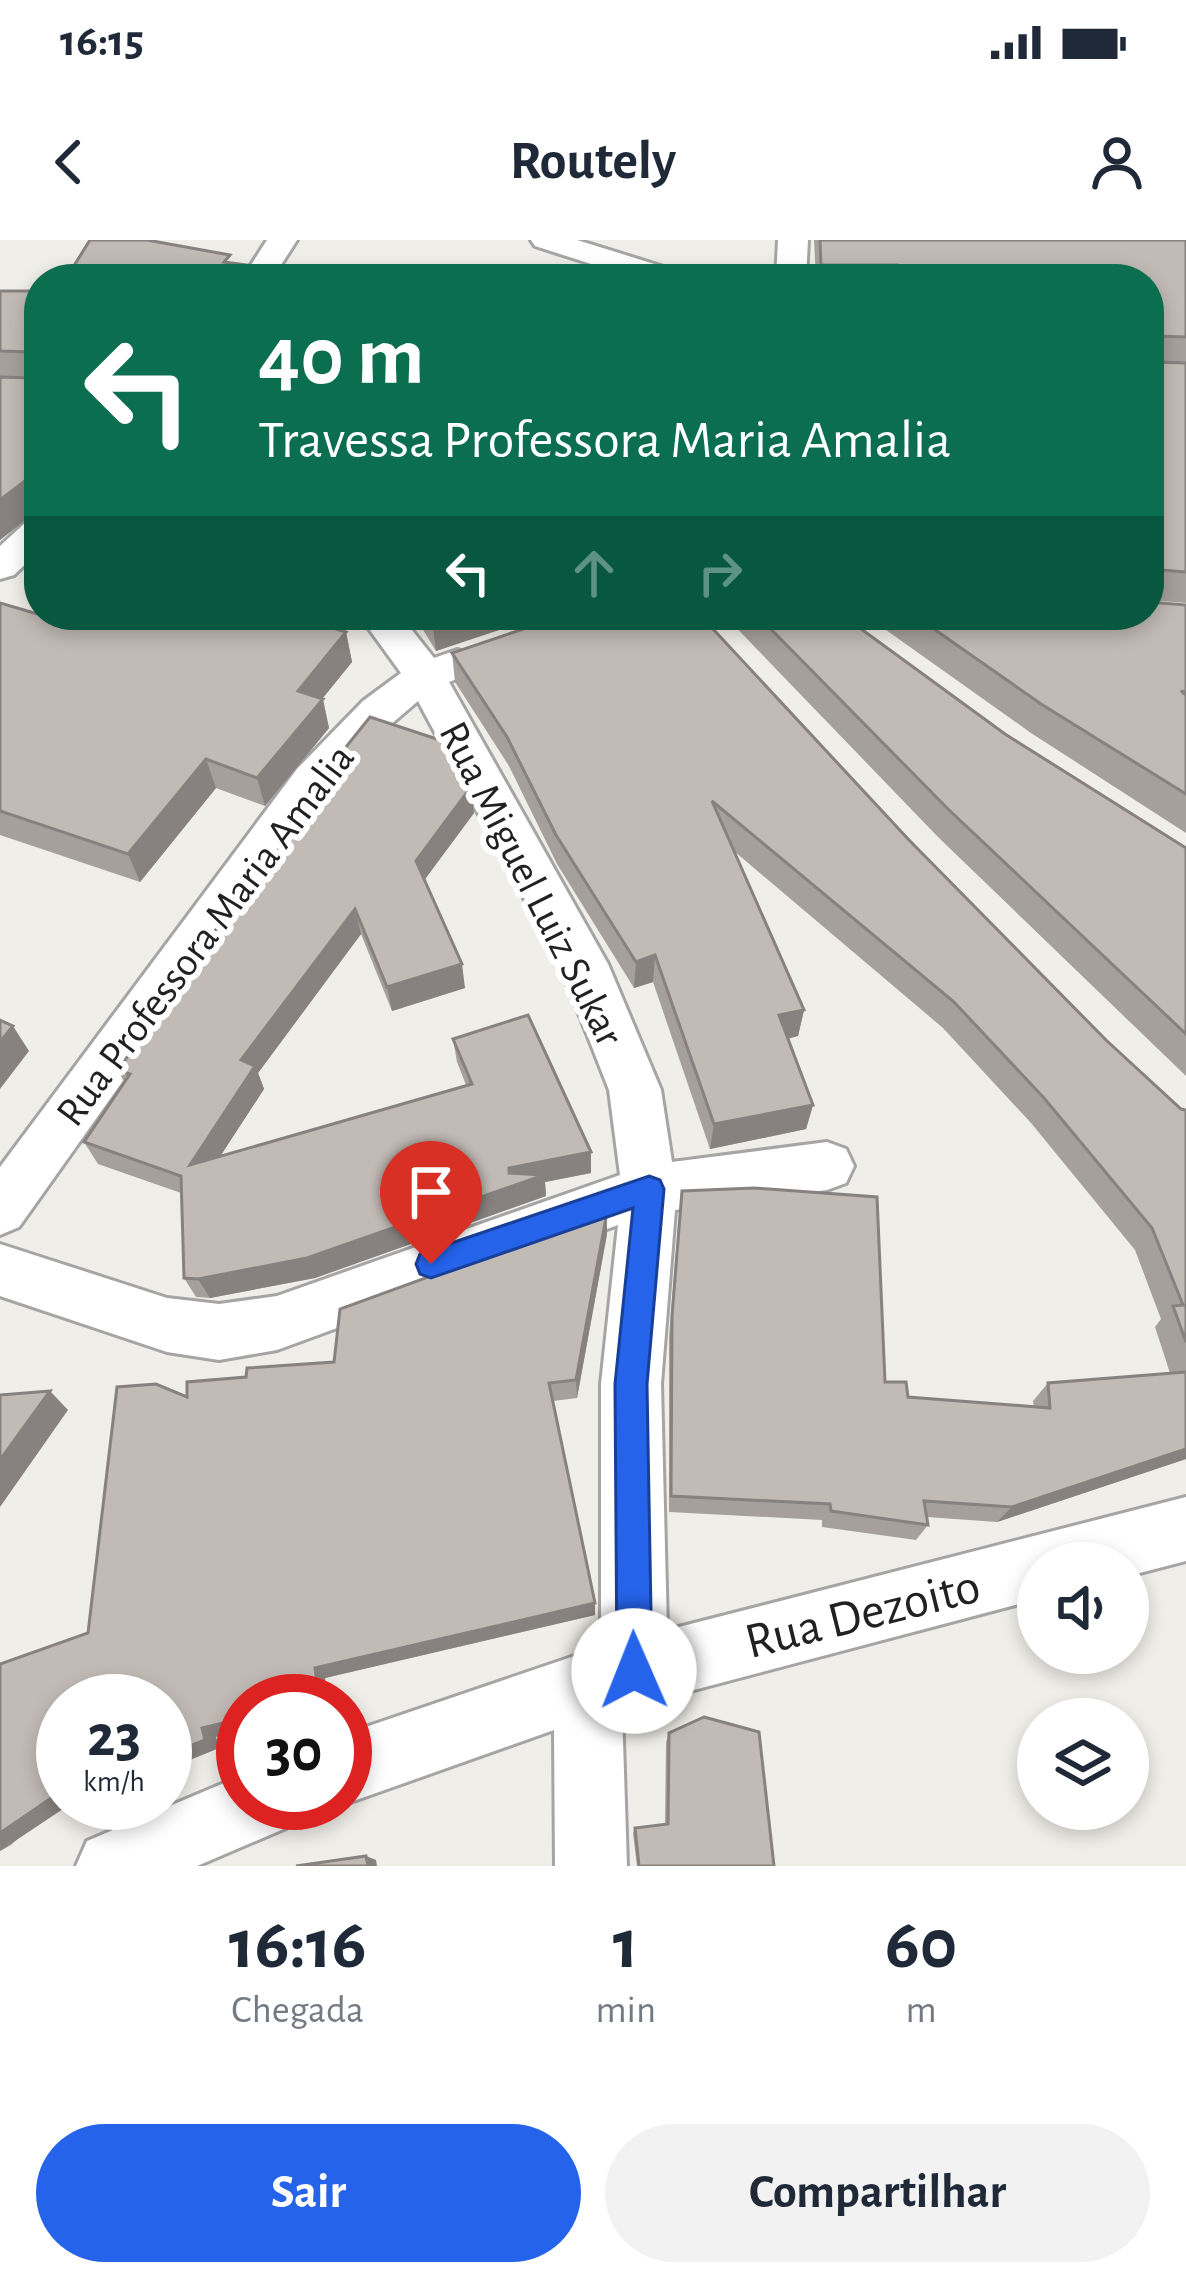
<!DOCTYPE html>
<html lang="pt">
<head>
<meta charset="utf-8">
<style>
	body { margin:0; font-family:"Alegreya Sans",sans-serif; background:#f2f2f3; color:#1f2937; height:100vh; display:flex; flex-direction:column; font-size:45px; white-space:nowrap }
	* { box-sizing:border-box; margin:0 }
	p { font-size:39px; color:#747a83 }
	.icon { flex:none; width:66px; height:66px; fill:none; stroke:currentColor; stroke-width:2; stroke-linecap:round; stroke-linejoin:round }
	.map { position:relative; height:1626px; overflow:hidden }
	.side { display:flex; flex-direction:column; background:#fff; flex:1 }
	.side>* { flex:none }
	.guide { position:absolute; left:24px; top:24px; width:1140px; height:366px; border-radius:48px; box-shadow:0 6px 18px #0003; background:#0b6e4f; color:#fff; overflow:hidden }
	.fabs { position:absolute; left:1017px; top:1302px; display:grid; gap:24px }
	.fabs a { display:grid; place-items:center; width:132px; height:132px; border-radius:50%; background:#fff; box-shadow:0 6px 18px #0003; font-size:60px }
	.speed { position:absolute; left:36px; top:1434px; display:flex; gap:24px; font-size:60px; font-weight:700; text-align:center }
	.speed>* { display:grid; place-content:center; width:156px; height:156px; border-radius:50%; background:#fff; box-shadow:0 6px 18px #0003; line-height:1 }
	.speed small { font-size:30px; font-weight:400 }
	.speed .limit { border:18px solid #d22; background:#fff; color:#111 }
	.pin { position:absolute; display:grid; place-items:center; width:102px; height:102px; color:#fff; margin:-123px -51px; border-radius:50% 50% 50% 0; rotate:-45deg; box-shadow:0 0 12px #0007 }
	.pin .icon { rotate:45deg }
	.me { position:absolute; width:132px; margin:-66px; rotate:359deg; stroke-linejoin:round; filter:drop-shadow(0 0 9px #0008) }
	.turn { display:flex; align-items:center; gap:42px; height:252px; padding:0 36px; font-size:54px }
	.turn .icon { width:156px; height:156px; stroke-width:2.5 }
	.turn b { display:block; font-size:84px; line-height:102px }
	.lanes { display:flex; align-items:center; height:114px; padding:0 36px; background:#0003; justify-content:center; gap:60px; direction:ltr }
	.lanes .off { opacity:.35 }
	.eta { display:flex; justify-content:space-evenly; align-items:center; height:204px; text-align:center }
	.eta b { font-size:72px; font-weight:700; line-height:84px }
	.cta { display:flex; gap:24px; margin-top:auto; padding:24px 36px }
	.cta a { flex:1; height:138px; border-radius:72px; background:#2563eb; color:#fff; font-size:48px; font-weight:700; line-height:138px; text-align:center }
	.cta a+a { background:#f2f2f3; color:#1f2937 }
	.status { display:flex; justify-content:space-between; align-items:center; height:84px; padding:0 60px; background:#fff; direction:ltr }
	.status svg { height:33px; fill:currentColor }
	header { display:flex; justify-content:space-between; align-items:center; height:156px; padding:0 36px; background:#fff; font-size:54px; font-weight:700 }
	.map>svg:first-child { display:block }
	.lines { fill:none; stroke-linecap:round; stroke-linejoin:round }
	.street-casing { stroke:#a5a5a5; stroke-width:6 }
	.street { fill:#fff; fill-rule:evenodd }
	.wall { fill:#a6a09c }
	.shaded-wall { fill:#87827f }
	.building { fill:#c1bab5; stroke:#87827f; stroke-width:3 }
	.route { fill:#2563eb; stroke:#184099; stroke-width:3 }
	.labels { text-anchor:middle; stroke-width:12; stroke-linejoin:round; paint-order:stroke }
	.street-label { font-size:42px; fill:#212121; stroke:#fff }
	.near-street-label { font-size:51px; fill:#212121; stroke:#fff }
</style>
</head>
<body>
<div class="status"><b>16:15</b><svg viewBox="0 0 49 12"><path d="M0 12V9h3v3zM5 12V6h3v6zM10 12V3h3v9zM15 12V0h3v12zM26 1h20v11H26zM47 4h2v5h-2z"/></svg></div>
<header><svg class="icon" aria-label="back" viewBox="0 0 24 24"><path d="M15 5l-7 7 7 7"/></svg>Routely<svg class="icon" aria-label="person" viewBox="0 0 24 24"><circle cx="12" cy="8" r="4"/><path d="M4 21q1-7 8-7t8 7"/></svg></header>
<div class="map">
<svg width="1186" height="1626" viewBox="0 0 1186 1626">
	<rect width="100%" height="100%" fill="#f0eee8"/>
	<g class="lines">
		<defs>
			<g id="street">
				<path d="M267 0H297L272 39H242Z"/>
				<path d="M531 0H577L680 32 684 39H638L535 6Z"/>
				<path d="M778 0H808L806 39H776Z"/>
				<path d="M39 279V311L14 335 0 339V306L26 282Z"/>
				<path d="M359 375H400L434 418 457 410 471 414 477 424 471 434 449 442 608 724 661 850 672 922 827 902 846 909 854 926 846 943 827 950 675 970 661 1144 667 1390 1186 1257V1321L1128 1336V1323H1038V1359L622 1469 627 1626H555L554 1490 345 1564 343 1563 345 1494 601 1407V1144L618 985 277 1110 219 1120 167 1112 0 1056V1004L167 1058 219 1064 277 1056 620 935 609 850 560 725 418 461 376 497 329 551 19 987 0 995V927L297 529 363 461 401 433Z"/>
				<path d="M243 1535V1563H296L286 1588 197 1626H76L87 1601Z"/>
			</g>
		</defs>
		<!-- street casing -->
		<use href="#street" class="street-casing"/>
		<!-- street -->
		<use href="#street" class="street"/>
	</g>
	<!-- wall -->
	<g class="wall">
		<path d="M814 0H1186V363L1149 360V39H816Z"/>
		<path d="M0 51H39V269L0 300Z"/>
		<path d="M0 363 58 380 346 392 352 422 322 459 329 488 265 566 216 548 140 642 0 595Z"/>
		<path d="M1186 365V593L1031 493 865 375H1149Z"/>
		<path d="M414 375H544L436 411Z"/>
		<path d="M724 375H842L1005 494 1186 608V836L939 598Z"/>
		<path d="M452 413 909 600 1106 800 1181 869 1186 870V1219L997 1282 927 1277 928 1285 916 1300 822 1287V1280L669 1272V1097L679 974 885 1142 908 1157 1034 1167 1033 1161 1048 1143 1170 1133 1155 1087 1161 1079 1135 1010 1031 883 943 788 734 611 804 770 798 796 788 799 813 865 806 889 710 909 653 742 634 748 557 624 509 526 455 442Z"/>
		<path d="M471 547 474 573 424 640 465 748 392 771 361 694 258 833 264 849 220 916 466 845 457 822 453 799 591 933 545 942 546 956 315 1038 210 1058 196 1057 184 1038 181 953 98 924 84 902 124 842 118 830 158 774 155 767 308 572 305 558Z"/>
		<path d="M607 972V994L577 1158 553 1161 595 1363V1375L325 1438 328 1461H243L216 1497 219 1508 165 1530V1461L11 1605 0 1611V1424L88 1393 187 1157 246 1137 334 1122Z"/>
		<path d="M669 1493 774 1626H637L633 1593 635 1588 665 1585 666 1502Z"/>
	</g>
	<!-- shaded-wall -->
	<g class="shaded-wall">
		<path d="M34 234 39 249V269L0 300V260Z"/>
		<path d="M452 375H544L436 411 432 381Z"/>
		<path d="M346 392 352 422 305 480 298 451Z"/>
		<path d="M323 459 329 488 265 566 257 538Z"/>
		<path d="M206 519 216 548 140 642 128 614Z"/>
		<path d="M471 547 474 573 420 646 416 621Z"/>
		<path d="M355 669 361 694 258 833 264 849 201 946 190 925 241 820Z"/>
		<path d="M655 715 653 742 634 748 636 722Z"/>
		<path d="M462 724 465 748 392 771 387 747Z"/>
		<path d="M804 770 798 796 774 801 779 775Z"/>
		<path d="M13 786 29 811 0 849V802Z"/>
		<path d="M813 865 806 889 710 909 714 884Z"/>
		<path d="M591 912V933L545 942 546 956 315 1038 210 1058 198 1039 509 928Z"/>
		<path d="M607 972V994L577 1158 576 1140Z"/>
		<path d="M50 1151 68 1170 0 1267V1220Z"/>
		<path d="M1186 1209V1219L997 1282 1012 1267Z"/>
		<path d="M595 1363V1375L325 1438 328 1461H309L315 1428Z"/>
		<path d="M243 1478V1490L216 1497 219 1508 165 1530V1516L202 1488Z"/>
		<path d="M63 1550V1563H72L0 1611V1593Z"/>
		<path d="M366 1616 376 1620 377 1626H368Z"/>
	</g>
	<!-- building -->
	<g class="building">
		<path d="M90 0H147L230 15 224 22 338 37 336 39H56L59 30 70 32Z"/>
		<path d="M820 0H1186V97L1156 96V122L1186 123V332L1162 330 1157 341H1149V39H897V25H821Z"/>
		<path d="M0 51H39V236L34 234 0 260V137L31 138 32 112 0 111Z"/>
		<path d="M1149 362 1186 365V452L1181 451 1186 455V554L1041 464 914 375H1149Z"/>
		<path d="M0 363 58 380 63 375H291L346 392 298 451 323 459 257 538 206 519 128 614 0 571Z"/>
		<path d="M428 375H452L432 381Z"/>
		<path d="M565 375H700L909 600 1106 800 1181 869 1186 870V1102L1173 1066 1183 1065 1152 988 1044 858 953 761 712 561 804 770 779 775 813 865 714 884 655 715 636 722 556 595 507 497 452 413Z"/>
		<path d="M757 375H842L1005 494 1186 608V794L948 569Z"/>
		<path d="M370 477 446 502 471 547 416 621 462 724 387 747 355 669 241 820 255 826 190 925 472 844 453 799 528 775 591 912 509 928V933L544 935 307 1018 198 1039 184 1038 181 936 84 902 130 834 118 830 161 769 155 767 316 562 305 558Z"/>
		<path d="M0 780 13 786 0 802Z"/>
		<path d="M754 948 877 957 885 1142H906L908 1157 1050 1168 1048 1143 1186 1132V1209L1012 1267 924 1261 928 1285 831 1271 830 1264 671 1256 672 1076 682 951Z"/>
		<path d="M607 972 576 1140 549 1143 595 1363 315 1428 319 1458 309 1461H243V1478L202 1488 205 1500 165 1516V1461H63V1550L0 1593V1424L88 1393 117 1147 156 1144 187 1157V1142L246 1137 247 1128 334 1122 340 1069Z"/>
		<path d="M50 1151 0 1220V1155Z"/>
		<path d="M704 1477 759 1492 774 1626H639L635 1588 668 1584 669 1493Z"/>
		<path d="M366 1616 368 1626H296Z"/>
	</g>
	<!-- route -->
	<path class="route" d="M649 936 660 940 664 949 647 1144 652 1431 647 1444 634 1449 622 1444 617 1431 615 1144 633 968 431 1038 420 1034 416 1024 420 1014 431 1010Z"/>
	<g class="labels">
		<!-- street labels -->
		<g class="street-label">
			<text transform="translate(533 643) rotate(63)" y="15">Rua Miguel Luiz Sukar</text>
			<text transform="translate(204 694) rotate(-53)" y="15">Rua Professora Maria Amalia</text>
		</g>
		<!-- near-street labels -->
		<g class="near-street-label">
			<text transform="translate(862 1372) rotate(-14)" y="18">Rua Dezoito</text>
		</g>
	</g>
</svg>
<div class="fabs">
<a><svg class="icon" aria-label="sound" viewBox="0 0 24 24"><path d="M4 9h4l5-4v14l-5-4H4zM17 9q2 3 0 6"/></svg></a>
<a><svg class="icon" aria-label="layers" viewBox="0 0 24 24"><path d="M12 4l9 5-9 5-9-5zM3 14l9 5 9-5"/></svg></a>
</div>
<div class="speed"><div>23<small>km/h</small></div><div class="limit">30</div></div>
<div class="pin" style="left:431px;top:1024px;background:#d93025"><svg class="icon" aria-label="arrive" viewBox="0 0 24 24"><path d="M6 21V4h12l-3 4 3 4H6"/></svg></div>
<svg class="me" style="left:634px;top:1431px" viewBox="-20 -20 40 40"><circle r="19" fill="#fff"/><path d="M0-13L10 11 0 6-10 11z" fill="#2563eb"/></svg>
<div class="guide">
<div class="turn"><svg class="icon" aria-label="left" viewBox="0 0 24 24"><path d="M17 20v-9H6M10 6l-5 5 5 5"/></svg><div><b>40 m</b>Travessa Professora Maria Amalia</div></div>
<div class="lanes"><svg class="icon" aria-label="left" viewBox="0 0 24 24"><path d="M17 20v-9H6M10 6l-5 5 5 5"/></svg><svg class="icon off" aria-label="ahead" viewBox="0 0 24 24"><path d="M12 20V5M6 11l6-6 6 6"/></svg><svg class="icon off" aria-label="right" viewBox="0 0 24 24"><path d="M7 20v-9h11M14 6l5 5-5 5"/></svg></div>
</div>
</div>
<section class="side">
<div class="eta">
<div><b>16:16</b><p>Chegada</p></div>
<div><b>1</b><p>min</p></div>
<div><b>60</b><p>m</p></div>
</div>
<div class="cta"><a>Sair</a><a>Compartilhar</a></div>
</section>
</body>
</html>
